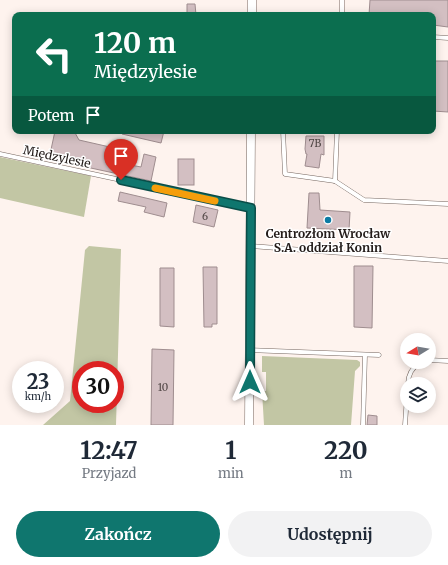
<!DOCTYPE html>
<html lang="pl">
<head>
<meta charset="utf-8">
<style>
	body { margin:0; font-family:Merriweather,serif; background:#f2f2f3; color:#1f2937; height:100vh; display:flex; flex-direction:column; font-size:15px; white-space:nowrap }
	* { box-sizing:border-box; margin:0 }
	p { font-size:13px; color:#747a83 }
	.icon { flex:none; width:22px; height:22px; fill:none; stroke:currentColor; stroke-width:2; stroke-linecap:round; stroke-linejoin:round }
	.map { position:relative; height:425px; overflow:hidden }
	.side { display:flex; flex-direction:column; background:#fff; flex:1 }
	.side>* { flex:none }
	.top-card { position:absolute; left:12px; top:12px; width:424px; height:122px; border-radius:8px; box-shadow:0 2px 10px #0003; background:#0b6e4f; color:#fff; overflow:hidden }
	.needle { width:26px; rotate:259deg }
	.buttons { position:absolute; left:400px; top:333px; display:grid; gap:8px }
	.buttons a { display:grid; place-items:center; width:36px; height:36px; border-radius:50%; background:#fff; box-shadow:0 2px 10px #0003; font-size:20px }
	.speed { position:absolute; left:12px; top:361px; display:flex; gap:8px; font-size:20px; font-weight:700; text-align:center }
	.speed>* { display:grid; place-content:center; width:52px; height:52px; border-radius:50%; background:#fff; box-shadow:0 2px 10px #0003; line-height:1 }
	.speed small { font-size:10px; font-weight:400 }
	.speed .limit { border:6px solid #d22; background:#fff; color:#111 }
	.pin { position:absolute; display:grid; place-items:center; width:34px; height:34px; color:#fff; margin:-41px -17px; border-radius:50% 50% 50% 0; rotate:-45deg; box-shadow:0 0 4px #0007 }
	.pin .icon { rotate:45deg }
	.me { position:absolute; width:44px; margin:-22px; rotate:0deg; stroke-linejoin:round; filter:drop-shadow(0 0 3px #0008) }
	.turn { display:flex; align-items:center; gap:14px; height:84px; padding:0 16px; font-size:18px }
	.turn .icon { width:52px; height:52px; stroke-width:2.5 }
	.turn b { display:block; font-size:28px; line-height:34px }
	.then { display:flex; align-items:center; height:38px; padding:0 16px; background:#0003; gap:8px; font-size:15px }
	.eta { display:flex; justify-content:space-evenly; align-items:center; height:68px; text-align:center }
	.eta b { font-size:24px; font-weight:700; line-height:28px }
	.action { display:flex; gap:8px; margin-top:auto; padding:8px 16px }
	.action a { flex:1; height:46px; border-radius:24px; background:#0f766e; color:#fff; font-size:16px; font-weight:700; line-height:46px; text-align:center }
	.action a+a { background:#f2f2f3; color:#1f2937 }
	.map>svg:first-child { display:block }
	.green { fill:#c2c6a4; fill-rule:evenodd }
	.building { fill:#d3bfc2; stroke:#9f8d8f }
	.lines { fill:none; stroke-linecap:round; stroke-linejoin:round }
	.lane-casing { stroke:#766760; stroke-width:5 }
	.street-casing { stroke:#766760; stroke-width:9 }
	.lane { stroke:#fff; stroke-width:4 }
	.street { stroke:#fff; stroke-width:8 }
	.route-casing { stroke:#0a4d48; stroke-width:10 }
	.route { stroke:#0f766e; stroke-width:7 }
	.slow { stroke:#f59e0b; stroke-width:7 }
	.poi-dot { fill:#0c7ba4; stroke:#fff; stroke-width:1.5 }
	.labels { text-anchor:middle; stroke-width:3; stroke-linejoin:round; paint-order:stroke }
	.number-label { font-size:10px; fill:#4f4544 }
	.street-label { font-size:12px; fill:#231c1a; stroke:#fff }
	.poi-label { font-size:12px; font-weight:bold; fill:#231c1a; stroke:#fff }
</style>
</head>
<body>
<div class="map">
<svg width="448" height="425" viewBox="0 0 448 425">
	<rect width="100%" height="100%" fill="#fef3ee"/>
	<!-- green -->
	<g class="green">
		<path d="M0 157 91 176 84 217 0 198Z"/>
		<path d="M89 246 121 249 116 425H43L70 401 85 250ZM81 370H115V404H81Z"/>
		<path d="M262 356 357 360 360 362V366L355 371 351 425H264L262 391H266V372H262Z"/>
	</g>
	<!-- building -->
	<g class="building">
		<path d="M370 0H448V27L433 25V15H369Z"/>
		<path d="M187 4H195L196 15H187Z"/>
		<path d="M433 61H448V112L433 111Z"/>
		<path d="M55 131H74L79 140 123 150 120 163 141 167 144 154 156 157 151 181 49 159Z"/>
		<path d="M122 131H164L161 143 122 134Z"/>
		<path d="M306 136H324V155L321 154 319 168 305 166 307 154H306L305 149Z"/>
		<rect x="178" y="159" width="16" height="26"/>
		<path d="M120 192 167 203 164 217 144 212 146 207 118 201Z"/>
		<path d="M309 193H319L320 210 350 212 349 230 307 228Z"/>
		<path d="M196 205 218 210 214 227 193 222Z"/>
		<path d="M354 266H373L372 328 354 327Z"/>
		<path d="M203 267H217V324H212V327H204Z"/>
		<path d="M160 268H174V327L160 326Z"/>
		<path d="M152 349 174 350 173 425H151Z"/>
		<path d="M368 415 377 416V425H367Z"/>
	</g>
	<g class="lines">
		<defs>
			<g id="lane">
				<path d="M342 15V0"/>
				<path d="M433 37 448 38"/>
				<path d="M283 131 285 174 335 181 364 200 448 204"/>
				<path d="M0 154 251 208"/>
				<path d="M335 181 337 131"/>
				<path d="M250 246 448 261"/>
				<path d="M250 350 379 355"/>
				<path d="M429 360 448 361"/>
				<path d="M408 384C408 374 412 368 420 362"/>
				<path d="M363 425 365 355"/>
				<path d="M405 425 407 396"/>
			</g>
			<g id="street">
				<path d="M252 15V0"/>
				<path d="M249 425 251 131"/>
			</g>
		</defs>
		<!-- lane casing -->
		<use href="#lane" class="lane-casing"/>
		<!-- street casing -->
		<use href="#street" class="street-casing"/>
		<!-- lane -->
		<use href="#lane" class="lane"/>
		<!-- street -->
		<use href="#street" class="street"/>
	</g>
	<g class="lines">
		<defs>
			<path id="route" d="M121 180 251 208 250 382"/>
		</defs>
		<!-- route casing -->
		<use href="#route" class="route-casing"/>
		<!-- route -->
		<use href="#route" class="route"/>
		<!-- slow -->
		<path class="slow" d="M155 188 215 201"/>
	</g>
	<!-- markers -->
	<circle class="poi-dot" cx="328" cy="220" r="4"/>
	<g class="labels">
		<!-- number labels -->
		<g class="number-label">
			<text x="315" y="147">7B</text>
			<text x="205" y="220">6</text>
			<text x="163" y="391">10</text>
		</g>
		<!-- street labels -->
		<g class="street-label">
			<text transform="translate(57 157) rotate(12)" y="4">Międzylesie</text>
		</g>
		<!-- poi labels -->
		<g class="poi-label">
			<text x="328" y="238">Centrozłom Wrocław<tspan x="328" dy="14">S.A. oddział Konin</tspan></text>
		</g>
	</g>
</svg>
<div class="buttons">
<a><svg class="needle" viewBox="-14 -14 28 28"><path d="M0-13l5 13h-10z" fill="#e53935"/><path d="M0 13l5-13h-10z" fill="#747a83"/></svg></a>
<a><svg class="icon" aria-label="layers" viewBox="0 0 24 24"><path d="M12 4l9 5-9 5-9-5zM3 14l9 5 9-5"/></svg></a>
</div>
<div class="speed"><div>23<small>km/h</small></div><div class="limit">30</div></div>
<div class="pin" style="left:121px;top:180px;background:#d93025"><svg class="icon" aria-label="arrive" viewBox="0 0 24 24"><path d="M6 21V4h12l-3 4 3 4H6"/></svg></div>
<svg class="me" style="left:250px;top:382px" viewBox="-20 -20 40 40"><path d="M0-17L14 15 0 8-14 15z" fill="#0f766e" stroke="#fff" stroke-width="4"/></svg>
<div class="top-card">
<div class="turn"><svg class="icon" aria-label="left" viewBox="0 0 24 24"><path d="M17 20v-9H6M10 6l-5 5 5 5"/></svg><div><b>120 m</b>Międzylesie</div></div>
<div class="then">Potem<svg class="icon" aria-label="arrive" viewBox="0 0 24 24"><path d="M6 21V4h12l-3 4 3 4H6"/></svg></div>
</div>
</div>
<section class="side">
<div class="eta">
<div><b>12:47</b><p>Przyjazd</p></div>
<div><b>1</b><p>min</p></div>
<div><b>220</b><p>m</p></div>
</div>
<div class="action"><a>Zakończ</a><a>Udostępnij</a></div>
</section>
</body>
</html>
